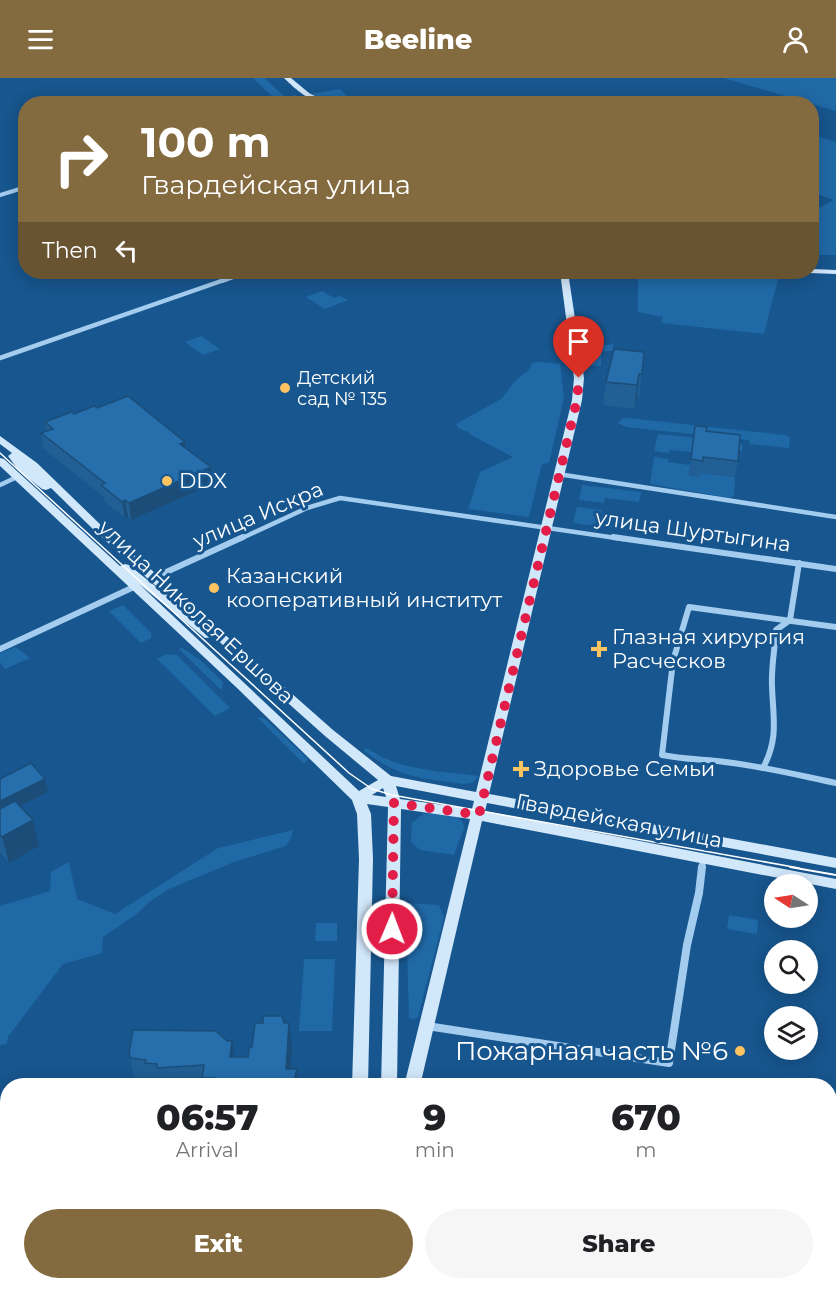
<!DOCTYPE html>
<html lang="en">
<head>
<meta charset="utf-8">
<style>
	body { margin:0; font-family:Montserrat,sans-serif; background:#f6f6f6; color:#202124; height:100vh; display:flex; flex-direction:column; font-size:22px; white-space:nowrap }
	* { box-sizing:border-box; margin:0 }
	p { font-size:20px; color:#757577 }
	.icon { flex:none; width:33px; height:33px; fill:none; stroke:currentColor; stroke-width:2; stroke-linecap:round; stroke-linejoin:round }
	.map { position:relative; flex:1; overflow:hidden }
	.panel { position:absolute; left:0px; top:1000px; width:837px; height:212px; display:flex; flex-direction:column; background:#fff; border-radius:24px 24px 0 0; box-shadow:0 3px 15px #0003 }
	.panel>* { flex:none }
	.hud { position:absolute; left:18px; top:18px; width:801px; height:183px; border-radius:24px; box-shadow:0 3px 15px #0003; background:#846a3f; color:#fff; overflow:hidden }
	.needle { width:39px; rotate:282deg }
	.controls { position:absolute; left:764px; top:796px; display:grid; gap:12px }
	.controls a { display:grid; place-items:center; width:54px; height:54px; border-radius:50%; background:#fff; box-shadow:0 3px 15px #0003; font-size:30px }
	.pin { position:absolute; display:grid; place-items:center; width:51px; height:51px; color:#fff; margin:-62px -26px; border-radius:50% 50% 50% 0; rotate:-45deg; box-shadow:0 0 6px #0007 }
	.pin .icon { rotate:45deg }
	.me { position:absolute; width:66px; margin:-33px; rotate:1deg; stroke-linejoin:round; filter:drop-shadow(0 0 4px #0008) }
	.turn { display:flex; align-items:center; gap:21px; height:126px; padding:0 24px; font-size:27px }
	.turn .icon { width:78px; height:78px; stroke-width:2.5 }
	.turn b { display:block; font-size:42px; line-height:51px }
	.then { display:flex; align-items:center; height:57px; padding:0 24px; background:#0003; gap:12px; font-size:22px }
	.eta { display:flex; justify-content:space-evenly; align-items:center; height:102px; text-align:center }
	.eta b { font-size:36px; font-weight:800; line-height:42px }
	.cta { display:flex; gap:12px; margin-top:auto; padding:12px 24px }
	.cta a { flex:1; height:69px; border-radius:36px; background:#846a3f; color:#fff; font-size:24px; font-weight:800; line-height:69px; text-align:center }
	.cta a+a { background:#f6f6f6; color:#202124 }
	header { display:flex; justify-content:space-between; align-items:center; height:78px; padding:0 24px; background:#846a3f; color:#fff; font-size:27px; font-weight:800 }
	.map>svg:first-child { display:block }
	.green { fill:#2069a7 }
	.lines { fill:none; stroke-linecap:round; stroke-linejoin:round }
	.street-far3 { stroke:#a3ccef; stroke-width:4 }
	.street-far2 { stroke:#a3ccef; stroke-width:4.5 }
	.street-far1 { stroke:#a3ccef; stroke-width:6 }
	.street { stroke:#a3ccef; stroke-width:8 }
	.secondary { fill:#d1e7fa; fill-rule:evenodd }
	.tram-far1 { stroke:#fff; stroke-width:1.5 }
	.tram { stroke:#fff; stroke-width:2 }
	.rail { stroke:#fff; stroke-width:4; stroke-dasharray:14 6; stroke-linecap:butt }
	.wall { fill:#215f94 }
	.shaded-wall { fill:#1b4d78 }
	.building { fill:#266eac; stroke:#1b4d78; stroke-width:1.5 }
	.route { stroke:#e11d48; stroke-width:10; stroke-dasharray:0 18 }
	.poi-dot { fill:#ffc361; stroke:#17568e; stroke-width:2 }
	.labels { text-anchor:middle; stroke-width:6; stroke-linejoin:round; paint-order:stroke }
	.far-poi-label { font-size:18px; fill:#fff; stroke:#17568e; text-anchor:start }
	.poi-label { font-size:21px; fill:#fff; stroke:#17568e; text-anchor:start }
	.street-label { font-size:21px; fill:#fff; stroke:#17568e }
	.near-poi-label { font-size:26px; fill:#fff; stroke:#17568e; text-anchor:end }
</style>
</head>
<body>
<header><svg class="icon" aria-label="menu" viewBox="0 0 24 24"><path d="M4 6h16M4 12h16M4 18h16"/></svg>Beeline<svg class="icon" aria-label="person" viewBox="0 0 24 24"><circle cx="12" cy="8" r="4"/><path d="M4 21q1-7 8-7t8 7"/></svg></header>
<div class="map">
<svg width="836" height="1211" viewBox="0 0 836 1211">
	<rect width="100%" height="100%" fill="#17568e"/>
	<!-- green -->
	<g class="green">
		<path d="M253 0H264L285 19 295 17 301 21 277 23Z"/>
		<path d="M724 0H836V33Z"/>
		<path d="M340 11 349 20H346L348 24 330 25 310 16Z"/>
		<path d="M813 57 836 64V177H812V128L821 129 834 122 812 114Z"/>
		<path d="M638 194 778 201 764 256 661 245 663 239 638 234Z"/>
		<path d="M322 213 334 220 340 218 348 222 325 231 306 219Z"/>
		<path d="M201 258 220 271 203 277 185 264Z"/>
		<path d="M614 266 612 273H602L601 288 587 287 583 284 582 270Z"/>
		<path d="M540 284 560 286 564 320 549 385 542 386 529 439 468 431 480 394 513 379 469 356 470 355 458 350 456 346 501 321 517 301 529 292 532 285Z"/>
		<path d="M628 340 785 357 790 360 789 370 750 366 749 362 626 349 618 345 622 341Z"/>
		<path d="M658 356 738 364 743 368 742 373 704 369 693 364 691 374 670 372 669 375 654 373Z"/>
		<path d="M654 379 668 381V384L690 387 689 397 701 395 735 399 734 418 729 420 650 406Z"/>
		<path d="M582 407 641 414 639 424 605 420 604 425 579 422Z"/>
		<path d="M577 429 602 432 601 437 636 441 634 453 573 445Z"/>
		<path d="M123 527 151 555V560L141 565 109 533Z"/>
		<path d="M16 569 30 580 5 591 0 584V575Z"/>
		<path d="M182 570 199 581 223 604 222 611 221 612 179 571Z"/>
		<path d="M166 576 177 577 230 630 215 638 157 581Z"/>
		<path d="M257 639 264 640 308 681 304 686Z"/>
		<path d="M367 670C399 693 441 693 479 698L472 705 463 706C420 700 399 700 363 672Z"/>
		<path d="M432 735 457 739 463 744 464 750 454 777 420 772 411 764 412 745 423 736Z"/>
		<path d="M293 752 291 760 286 768 234 784 169 811 149 824 138 835 103 859 102 875 63 886 8 959 7 966 0 967V828L50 813 51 794 69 784 77 821 115 836 218 770Z"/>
		<path d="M408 825 439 827 444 839 418 939 414 941 409 940 406 838Z"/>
		<path d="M729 837 758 842 757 856 727 851Z"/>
		<path d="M316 845H337V863H315Z"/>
		<path d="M304 881H335L332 953H299Z"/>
		<path d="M0 1100 7 1101 8 1204 286 1205 280 1211H0Z"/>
	</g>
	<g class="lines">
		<!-- street-far3 -->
		<g class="street-far3">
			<path d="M306 26 318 22"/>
			<path d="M0 117 26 109"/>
			<path d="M222 203 247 194"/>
		</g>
		<!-- street-far2 -->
		<g class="street-far2">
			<path d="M0 280 227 201"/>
			<path d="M558 396 836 439"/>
			<path d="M0 407 17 399"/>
			<path d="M240 461 307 430 340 420 623 461"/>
		</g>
		<!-- street-far1 -->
		<g class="street-far1">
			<path d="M613 459 836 491"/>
			<path d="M151 501 243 459"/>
			<path d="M836 549 689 529 673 583 662 677C682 681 697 681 717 683 757 687 797 697 836 705"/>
			<path d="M0 571 136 508"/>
			<path d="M763 690C779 660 773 640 772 608 771 590 775 570 776 552L790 542 799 485"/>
			<path d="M702 790 703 780"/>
		</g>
		<!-- street -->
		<g class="street">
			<path d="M427 948 669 985 687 867 699 815 702 789"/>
			<path d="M156 1211 191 1208 199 1211"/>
		</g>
		<!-- secondary -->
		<g class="secondary">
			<path d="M284 0H291L309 15 330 26C312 26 296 12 284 0Z"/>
			<path d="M812 191 836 192V196L809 195Z"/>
			<path d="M560 194H568L584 300 582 322 489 716 836 780V790L487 725 485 733 836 801V811L482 743 420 1008H404L470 741 401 731 397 1008H381L388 729 367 726 371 736 373 781 368 1008H352L359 781 357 736 352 722 236 609 0 388V380L4 381 120 488 125 486 129 487 165 516 97 455 51 410 46 412 42 411 19 393 8 378 12 375 0 366V358L37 385 105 451 333 652 391 698 476 714 572 322 574 300ZM139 506 205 560 214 559 325 658 378 702 359 713ZM396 708 474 723 472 731 400 721ZM383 710 386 719 372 717Z"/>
			<rect x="344" y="1204" width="18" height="7"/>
			<rect x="374" y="1204" width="18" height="7"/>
			<path d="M641 1204H666L670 1211H645Z"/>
		</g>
		<!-- tram-far1 -->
		<path class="tram-far1" d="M0 375 349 695 372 711 392 717 799 790"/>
		<!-- tram -->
		<path class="tram" d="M790 789 836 797"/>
		<!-- rail -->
		<path class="rail" d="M0 1100 8 1101"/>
	</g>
	<!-- wall -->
	<g class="wall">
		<path d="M644 274 639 320 637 319 634 331 603 327 606 304Z"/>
		<path d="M97 330 185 364 186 370 213 406 131 442 128 439 125 440 104 423V419L44 371 41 355 46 353 45 344Z"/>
		<path d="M695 348 706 353 738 383 735 399 701 395 700 399 689 398Z"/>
		<path d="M0 701 48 714 20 728 33 742 39 768 9 785 0 774Z"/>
		<path d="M292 970 290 991 298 1008H150L136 1006 129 976 248 979Z"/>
	</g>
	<!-- shaded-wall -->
	<g class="shaded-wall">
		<path d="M639 296 637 319 634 331 637 307Z"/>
		<path d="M185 364 187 380 180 366Z"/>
		<path d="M211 389 213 406 131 442 129 425Z"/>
		<path d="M125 422 128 439 125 440 122 424Z"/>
		<path d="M45 701 48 714 0 738V723Z"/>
		<path d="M33 742 39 768 9 785 2 759Z"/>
		<path d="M289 945 292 970 289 1008 286 991Z"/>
		<path d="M232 963 236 988 230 979Z"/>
		<path d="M297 991 298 1008H289Z"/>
	</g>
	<!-- building -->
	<g class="building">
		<path d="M614 271 644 274 642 296H639L637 307 606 304Z"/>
		<path d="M128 318 185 364 180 366 211 389 129 425 125 422 122 424 101 407 105 405 41 355 53 351 45 344 71 334 74 336 94 328 97 330Z"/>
		<path d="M695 348 707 349 706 353 740 357 738 383 703 379V383L691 381Z"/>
		<path d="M31 685 45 701 0 723V701Z"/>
		<path d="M15 723 33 742 2 759 0 757V731Z"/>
		<path d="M263 938H282L284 945H289L286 991H297L294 1003 289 1008H213L214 1000H202L204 987 157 990V986L145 985 146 982 131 980 129 976 133 952 216 953 227 963H232L230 979H248L249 970 252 969 255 945H263Z"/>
	</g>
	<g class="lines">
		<!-- route -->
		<path class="route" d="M392 851 394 725 479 737 577 322 579 300"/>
	</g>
	<!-- markers -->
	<g class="poi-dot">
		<circle cx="285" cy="310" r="6"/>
		<circle cx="167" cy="403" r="6"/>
		<circle cx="214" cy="510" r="6"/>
		<path d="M596 562h6v6h6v6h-6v6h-6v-6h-6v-6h6z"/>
		<path d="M518 682h6v6h6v6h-6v6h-6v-6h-6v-6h6z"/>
		<circle cx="740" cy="973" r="6"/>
	</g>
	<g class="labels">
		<!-- far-poi labels -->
		<g class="far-poi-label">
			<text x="297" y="306">Детский<tspan x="297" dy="21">сад № 135</tspan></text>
		</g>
		<!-- poi labels -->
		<g class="poi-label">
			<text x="179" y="410">DDX</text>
			<text x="226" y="505">Казанский<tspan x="226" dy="24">кооперативный институт</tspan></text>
			<text x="612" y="566">Глазная хирургия<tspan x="612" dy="24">Расческов</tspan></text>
			<text x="534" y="698">Здоровье Семьи</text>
		</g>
		<!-- street labels -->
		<g class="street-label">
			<text transform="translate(258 437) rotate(-23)" y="7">улица Искра</text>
			<text transform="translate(693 453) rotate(8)" y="7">улица Шуртыгина</text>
			<text transform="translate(196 534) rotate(43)" y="7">улица Николая Ершова</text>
			<text transform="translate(619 743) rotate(11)" y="7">Гвардейская улица</text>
		</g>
		<!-- near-poi labels -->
		<g class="near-poi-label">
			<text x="728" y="982">Пожарная часть №6</text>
		</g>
	</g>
</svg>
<div class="controls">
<a><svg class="needle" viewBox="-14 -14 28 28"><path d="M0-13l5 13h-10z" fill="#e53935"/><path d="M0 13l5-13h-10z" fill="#757577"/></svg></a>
<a><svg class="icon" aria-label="search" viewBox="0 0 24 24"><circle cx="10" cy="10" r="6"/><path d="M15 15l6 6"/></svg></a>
<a><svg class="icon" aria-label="layers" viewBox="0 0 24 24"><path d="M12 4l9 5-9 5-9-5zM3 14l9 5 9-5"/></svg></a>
</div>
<div class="pin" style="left:579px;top:300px;background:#d93025"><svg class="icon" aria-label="arrive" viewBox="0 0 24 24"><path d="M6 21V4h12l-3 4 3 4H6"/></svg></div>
<svg class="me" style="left:392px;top:851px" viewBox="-20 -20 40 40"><circle r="17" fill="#e11d48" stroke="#fff" stroke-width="3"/><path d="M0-11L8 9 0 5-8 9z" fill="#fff"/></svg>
<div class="hud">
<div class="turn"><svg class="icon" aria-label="right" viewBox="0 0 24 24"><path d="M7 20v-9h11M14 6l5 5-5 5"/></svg><div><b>100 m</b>Гвардейская улица</div></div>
<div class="then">Then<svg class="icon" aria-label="left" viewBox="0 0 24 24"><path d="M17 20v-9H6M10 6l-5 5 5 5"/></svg></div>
</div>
<section class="panel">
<div class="eta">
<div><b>06:57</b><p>Arrival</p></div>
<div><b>9</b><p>min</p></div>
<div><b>670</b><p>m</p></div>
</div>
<div class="cta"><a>Exit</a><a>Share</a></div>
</section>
</div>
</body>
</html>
